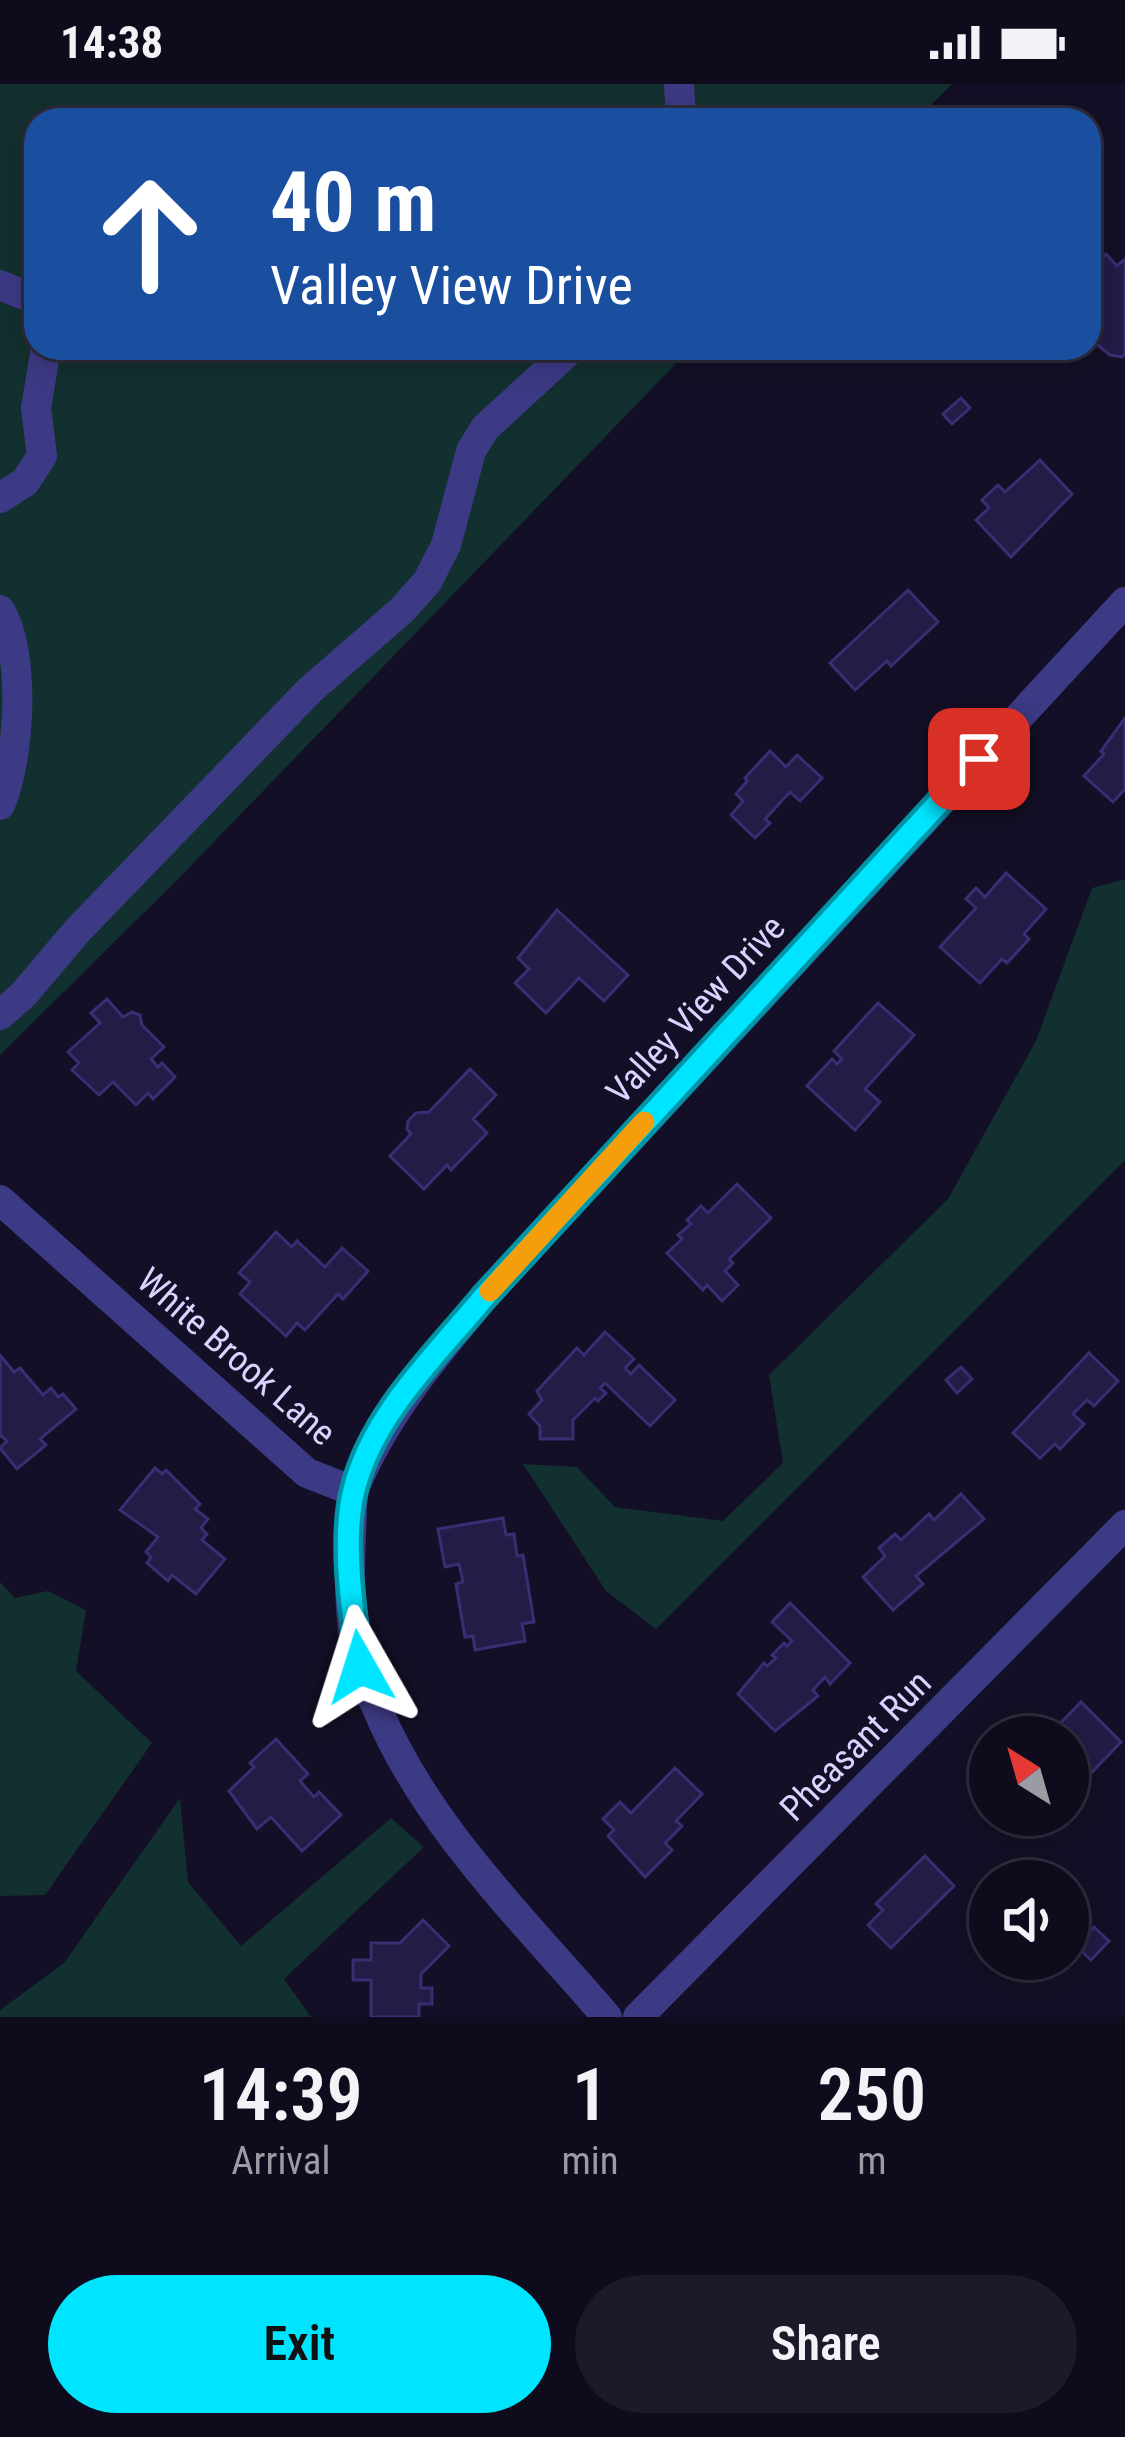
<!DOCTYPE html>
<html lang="en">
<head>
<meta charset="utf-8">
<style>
	body { margin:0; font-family:"Roboto Condensed",sans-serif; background:#1c1929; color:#f1f3f6; height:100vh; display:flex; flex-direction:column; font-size:45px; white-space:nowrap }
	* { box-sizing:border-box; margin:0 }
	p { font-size:39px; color:#9b9ba3 }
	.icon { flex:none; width:66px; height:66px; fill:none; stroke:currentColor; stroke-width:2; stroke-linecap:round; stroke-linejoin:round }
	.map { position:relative; height:1933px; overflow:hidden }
	.sheet { display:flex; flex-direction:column; background:#0e0b1c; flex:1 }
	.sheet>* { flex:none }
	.guide { position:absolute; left:24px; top:24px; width:1077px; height:252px; border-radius:36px; box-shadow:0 6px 30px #0003,0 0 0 3px #2e2b3b; background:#1a4fa0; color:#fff; overflow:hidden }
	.needle { width:78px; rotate:323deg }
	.controls { position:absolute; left:969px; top:1632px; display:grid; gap:24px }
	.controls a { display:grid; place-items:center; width:120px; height:120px; border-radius:50%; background:#0e0b1c; box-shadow:0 6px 30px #0003,0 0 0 3px #2e2b3b; font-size:60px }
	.pin { position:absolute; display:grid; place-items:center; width:102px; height:102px; color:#fff; margin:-51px; border-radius:24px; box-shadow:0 6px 18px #0006 }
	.me { position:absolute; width:132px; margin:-66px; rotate:354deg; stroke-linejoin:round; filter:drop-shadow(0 0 9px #0008) }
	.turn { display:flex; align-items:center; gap:42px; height:252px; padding:0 48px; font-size:54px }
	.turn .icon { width:156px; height:156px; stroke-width:2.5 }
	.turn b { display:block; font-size:84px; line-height:102px }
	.eta { display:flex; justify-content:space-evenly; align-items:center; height:204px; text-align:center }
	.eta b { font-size:72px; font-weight:600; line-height:84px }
	.primary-button { display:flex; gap:24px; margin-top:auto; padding:24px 48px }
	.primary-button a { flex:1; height:138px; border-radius:72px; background:#00e5ff; color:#111; font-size:48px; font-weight:600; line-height:138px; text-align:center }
	.primary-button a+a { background:#1c1929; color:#f1f3f6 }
	.status { display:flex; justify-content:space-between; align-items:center; height:84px; padding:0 60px; background:#0e0b1c; direction:ltr }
	.status svg { height:33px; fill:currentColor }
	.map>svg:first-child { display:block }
	.green { fill:#12302f }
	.building { fill:#241b47; stroke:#3b2d73; stroke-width:3 }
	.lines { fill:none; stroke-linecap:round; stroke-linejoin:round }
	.minor { stroke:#3d3a85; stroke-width:30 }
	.route-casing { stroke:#0095a6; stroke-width:30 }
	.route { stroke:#00e5ff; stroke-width:21 }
	.slow { stroke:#f59e0b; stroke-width:21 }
	.labels { text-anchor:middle; stroke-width:9; stroke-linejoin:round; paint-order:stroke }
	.street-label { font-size:36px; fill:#d9d4ff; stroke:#130f26 }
</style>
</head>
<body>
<div class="status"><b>14:38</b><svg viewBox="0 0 49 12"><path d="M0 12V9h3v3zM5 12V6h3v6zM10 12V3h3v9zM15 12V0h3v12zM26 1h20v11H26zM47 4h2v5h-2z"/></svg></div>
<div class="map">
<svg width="1125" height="1933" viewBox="0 0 1125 1933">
	<rect width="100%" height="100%" fill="#130f26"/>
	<!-- green -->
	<g class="green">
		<path d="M0 0H952L916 36H36V264H691L180 793 0 971Z"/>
		<path d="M1125 795V1076L656 1545 606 1507 523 1380 577 1383 615 1423 723 1437 783 1379 769 1291 948 1115 1036 957 1092 804Z"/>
		<path d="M0 1498 15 1514 48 1507 86 1526 76 1587 152 1659 45 1811 0 1812Z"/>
		<path d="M180 1714 188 1798 241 1862 391 1734 424 1763 284 1895 311 1933H0V1926L64 1879Z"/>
	</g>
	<!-- building -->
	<g class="building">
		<path d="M1106 170 1117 182 1125 175V270L1122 273 1110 271 1089 254V185Z"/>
		<path d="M961 314 970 324 952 340 943 330Z"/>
		<path d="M1040 376 1072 410 1011 473 976 436 989 424 982 416 998 401 1005 408Z"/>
		<path d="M908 506 938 538 891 582 887 577 855 606 830 579Z"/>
		<path d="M1125 634V705L1113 718 1084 692 1104 670 1101 667Z"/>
		<path d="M770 667 786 683 797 671 822 694 800 717 790 708 765 735 770 739 755 754 731 731 743 717 736 710 747 697 745 694Z"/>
		<path d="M1006 789 1046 825 1024 850 1029 855 1007 879 1002 875 980 899 940 863 976 824 966 815 976 804 985 813Z"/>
		<path d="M557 826 628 891 604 917 579 894 546 929 515 899 529 885 518 874Z"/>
		<path d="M107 915 123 933 132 928 140 931 142 941 164 963 151 975 158 983 162 979 175 993 153 1015 148 1009 136 1021 113 998 99 1011 72 986 79 979 68 968 100 939 91 929Z"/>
		<path d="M878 919 914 951 865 1005 880 1018 855 1046 807 1002 832 975 837 980 842 975 834 967Z"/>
		<path d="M470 985 496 1011 473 1035 487 1049 451 1086 447 1081 424 1105 390 1072 411 1050 407 1045 408 1037 416 1029 429 1028Z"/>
		<path d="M737 1100 771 1134 729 1175 733 1179 725 1187 738 1201 722 1217 707 1201 703 1206 667 1169 682 1155 678 1151 691 1140 687 1136 701 1122 708 1129Z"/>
		<path d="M276 1148 292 1163 297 1157 325 1183 342 1164 368 1187 343 1215 338 1210 305 1246 297 1239 286 1252 240 1210 250 1198 239 1189Z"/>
		<path d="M605 1248 634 1275 625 1284 631 1290 639 1281 675 1316 650 1342 605 1299 600 1304 606 1309 598 1317 595 1314 573 1336V1355H540V1342L529 1330 542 1316 537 1307 577 1264 584 1271Z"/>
		<path d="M1089 1269 1118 1297 1094 1322 1087 1316 1073 1330 1084 1340 1060 1365 1055 1360 1040 1374 1013 1349Z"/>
		<path d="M0 1271 14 1288 20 1284 43 1311 51 1304 58 1313 63 1310 76 1325 40 1355 46 1361 17 1385 0 1364 7 1357 0 1351Z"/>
		<path d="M961 1283 972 1295 957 1309 946 1296Z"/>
		<path d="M155 1384 162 1390 166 1386 200 1420 195 1425 208 1435 201 1444 207 1450 202 1456 225 1475 196 1510 172 1491 168 1497 147 1479 151 1473 146 1468 158 1453 120 1426Z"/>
		<path d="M961 1410 984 1435 916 1492 923 1500 893 1526 863 1493 885 1472 879 1464 895 1450 901 1456 929 1430 934 1436Z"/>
		<path d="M503 1434 506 1451 514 1450 517 1472 523 1471 534 1538 522 1540 525 1557 475 1566 473 1552 465 1553 456 1500 463 1498 459 1480 445 1483 438 1445Z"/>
		<path d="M790 1519 850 1579 830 1600 825 1593 813 1606 818 1612 775 1647 738 1610 764 1579 767 1582 776 1574 772 1571 784 1559 787 1562 792 1557 772 1538Z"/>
		<path d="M1081 1618 1121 1658 1091 1689 1081 1679 1068 1692V1653H1047Z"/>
		<path d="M276 1655 308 1690 300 1697 314 1713 319 1708 341 1731 302 1767 271 1733 257 1745 229 1707 254 1683 250 1679Z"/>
		<path d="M675 1684 702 1710 676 1737 682 1742 665 1759 672 1766 645 1793 608 1752 614 1746 603 1735 620 1718 631 1729Z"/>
		<path d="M1010 1731H1040L1025 1746Z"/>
		<path d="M925 1772 954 1802 891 1864 868 1841 883 1826 876 1820Z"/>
		<path d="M423 1836 449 1862 421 1890V1904H432V1920H419V1933H371V1896H353V1876H371V1859H400Z"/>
		<path d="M1094 1843 1109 1857 1091 1876 1076 1862Z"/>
	</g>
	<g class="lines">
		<!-- minor -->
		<g class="minor">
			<path d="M679 0 681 36"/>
			<path d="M0 201 36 216"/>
			<path d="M0 414 25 398 42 372 36 324 46 264"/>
			<path d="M0 526C26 569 20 675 0 721"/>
			<path d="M0 931 23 911 78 846 310 606 402 526 427 498 446 461 471 367 485 344 572 264"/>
			<path d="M0 1116 307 1389 353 1407C350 1463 346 1525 359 1581 363 1596 371 1610 377 1624 426 1742 524 1836 607 1933"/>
			<path d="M353 1407C384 1332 432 1275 484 1213L1125 518"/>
			<path d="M638 1933 1125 1441"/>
		</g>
	</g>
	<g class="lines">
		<defs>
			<path id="route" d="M360 1583C353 1531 341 1456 354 1406 372 1331 437 1270 484 1213L979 675"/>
		</defs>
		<!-- route casing -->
		<use href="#route" class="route-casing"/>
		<!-- route -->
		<use href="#route" class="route"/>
		<!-- slow -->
		<path class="slow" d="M490 1207 644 1038"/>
	</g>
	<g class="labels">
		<!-- street labels -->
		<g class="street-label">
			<text transform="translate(695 925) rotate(-47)" y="13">Valley View Drive</text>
			<text transform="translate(237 1272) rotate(41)" y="13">White Brook Lane</text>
			<text transform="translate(855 1661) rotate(-45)" y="13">Pheasant Run</text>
		</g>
	</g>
</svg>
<div class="controls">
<a><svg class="needle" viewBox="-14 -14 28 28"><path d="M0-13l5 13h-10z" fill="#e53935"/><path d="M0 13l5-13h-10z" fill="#9b9ba3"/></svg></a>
<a><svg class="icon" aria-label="sound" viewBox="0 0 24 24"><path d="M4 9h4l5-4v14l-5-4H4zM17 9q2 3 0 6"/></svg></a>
</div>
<div class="pin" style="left:979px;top:675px;background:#d93025"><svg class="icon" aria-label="arrive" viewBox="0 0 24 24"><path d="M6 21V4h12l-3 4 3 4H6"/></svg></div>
<svg class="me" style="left:360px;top:1583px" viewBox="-20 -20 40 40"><path d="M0-17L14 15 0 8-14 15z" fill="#00e5ff" stroke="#fff" stroke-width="4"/></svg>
<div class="guide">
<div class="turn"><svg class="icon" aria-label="ahead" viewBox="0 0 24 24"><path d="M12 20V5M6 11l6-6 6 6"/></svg><div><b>40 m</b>Valley View Drive</div></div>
</div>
</div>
<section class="sheet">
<div class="eta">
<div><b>14:39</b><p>Arrival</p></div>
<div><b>1</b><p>min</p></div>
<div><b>250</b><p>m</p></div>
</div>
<div class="primary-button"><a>Exit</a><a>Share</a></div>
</section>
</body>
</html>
